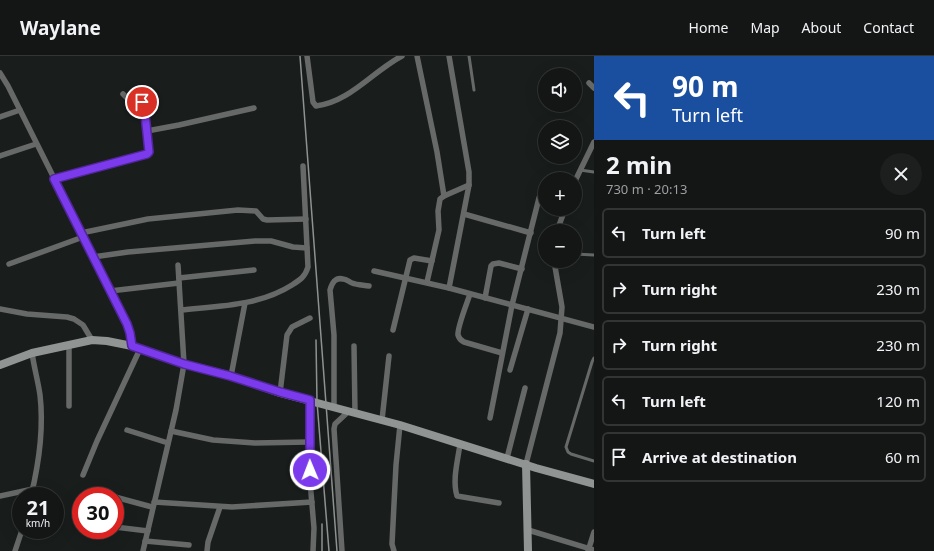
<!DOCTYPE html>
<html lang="en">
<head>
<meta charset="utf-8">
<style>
	body { margin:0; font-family:"Noto Sans",sans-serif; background:#1c1f1e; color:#f1f3f6; height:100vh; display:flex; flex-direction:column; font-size:15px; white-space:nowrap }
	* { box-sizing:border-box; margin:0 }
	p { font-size:13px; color:#9d9fa0 }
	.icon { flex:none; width:22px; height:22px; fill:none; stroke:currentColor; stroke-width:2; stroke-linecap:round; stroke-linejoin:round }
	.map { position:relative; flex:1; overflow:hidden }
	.sheet { display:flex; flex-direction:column; background:#131615; width:340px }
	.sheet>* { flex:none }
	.banner { background:#1a4fa0; color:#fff; overflow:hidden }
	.controls { position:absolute; left:538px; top:12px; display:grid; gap:8px }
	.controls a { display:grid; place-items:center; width:44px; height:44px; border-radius:50%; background:#131615; box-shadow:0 4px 16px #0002,0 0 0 1px #323534; font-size:20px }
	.speed { position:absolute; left:12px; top:431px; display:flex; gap:8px; font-size:20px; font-weight:700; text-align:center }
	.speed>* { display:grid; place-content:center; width:52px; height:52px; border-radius:50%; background:#131615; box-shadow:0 4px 16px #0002,0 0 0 1px #323534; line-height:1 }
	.speed small { font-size:10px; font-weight:400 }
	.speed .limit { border:6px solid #d22; background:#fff; color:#111 }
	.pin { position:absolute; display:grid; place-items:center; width:34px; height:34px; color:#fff; margin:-17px; border:2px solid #fff; border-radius:50%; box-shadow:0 1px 4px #0007 }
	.me { position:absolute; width:44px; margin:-22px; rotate:359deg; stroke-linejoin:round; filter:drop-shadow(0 0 3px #0008) }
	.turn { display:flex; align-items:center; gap:14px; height:84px; padding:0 12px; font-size:18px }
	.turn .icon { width:52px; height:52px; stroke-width:2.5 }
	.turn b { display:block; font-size:28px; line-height:34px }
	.round { display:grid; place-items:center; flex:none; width:42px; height:42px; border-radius:21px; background:#1c1f1e }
	.overview { display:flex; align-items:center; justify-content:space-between; height:68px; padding:0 12px }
	h1 { font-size:24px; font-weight:700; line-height:30px }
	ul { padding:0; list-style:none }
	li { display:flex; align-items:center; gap:12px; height:50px; margin:0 8px 6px; padding:0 4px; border:2px solid #323534; border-radius:6px }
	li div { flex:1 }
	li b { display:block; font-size:15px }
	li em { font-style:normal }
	header { display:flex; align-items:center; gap:24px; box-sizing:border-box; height:56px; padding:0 20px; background:#131615; border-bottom:1px solid #323534 }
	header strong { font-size:19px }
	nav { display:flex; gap:22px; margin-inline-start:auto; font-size:14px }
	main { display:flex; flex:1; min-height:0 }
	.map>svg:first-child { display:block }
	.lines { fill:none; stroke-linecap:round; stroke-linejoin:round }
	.lane { stroke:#666967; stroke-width:3 }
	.street { stroke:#666967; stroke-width:5.5 }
	.secondary { stroke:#909593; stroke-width:8 }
	.rail { stroke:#8f9291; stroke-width:1.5 }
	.route-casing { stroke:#51269a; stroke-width:10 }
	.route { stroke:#7c3aed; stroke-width:7 }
</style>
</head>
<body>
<header>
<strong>Waylane</strong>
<nav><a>Home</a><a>Map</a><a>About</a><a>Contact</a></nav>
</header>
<main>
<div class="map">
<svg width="594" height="495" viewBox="0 0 594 495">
	<rect width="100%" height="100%" fill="#191e1c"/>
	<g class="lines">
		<!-- lane -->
		<g class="lane">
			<path d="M469 0 474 34"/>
			<path d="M580 114 594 116"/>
			<path d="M575 198 594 199"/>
			<path d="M594 302 592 306 566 391 568 396 571 398 594 405"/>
		</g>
		<!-- street -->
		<g class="street">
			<path d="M307 0 313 46 316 50C350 46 373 15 402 0"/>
			<path d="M417 0 437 96 444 140"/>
			<path d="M449 0 469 116V129L449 232 594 271"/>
			<path d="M0 17 8 30 127 268 130 277 132 290"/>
			<path d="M589 27 594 32"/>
			<path d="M0 61 20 54"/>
			<path d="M147 75 179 69 254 52"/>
			<path d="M0 100 36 88"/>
			<path d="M54 123 147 98 149 96 144 49C140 43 134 45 129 44L123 38"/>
			<path d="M575 125 594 86"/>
			<path d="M464 158 531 177"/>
			<path d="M557 175 565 153"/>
			<path d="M81 177 148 163 238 154 256 155 263 163 267 164 306 163"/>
			<path d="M93 201 128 196 255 185H271L293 191 307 192"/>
			<path d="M9 208 83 181"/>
			<path d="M374 215 449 232"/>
			<path d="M179 222 254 214"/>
			<path d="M427 226 439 174 438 155 440 143 444 140 469 129"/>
			<path d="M110 235 179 227"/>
			<path d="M470 238C467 247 457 272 458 279 459 283 462 285 464 286L502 297"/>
			<path d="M485 242 491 210 493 208 499 207 522 213"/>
			<path d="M0 253 27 258 67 261 74 263 83 269 92 284"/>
			<path d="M181 254C219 250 259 250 292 229 300 224 305 221 308 211L303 110"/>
			<path d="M393 274 410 204 414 202 432 205"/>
			<path d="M354 290 355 357"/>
			<path d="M510 314 528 253"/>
			<path d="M231 320 245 247"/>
			<path d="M280 337 287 279 292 271 310 262"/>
			<path d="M310 344V425L314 472 313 495"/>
			<path d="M69 350V289"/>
			<path d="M334 351V279L330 234C332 227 335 221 343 223 347 223 349 226 352 227 357 229 363 229 369 230"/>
			<path d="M490 362 512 249 539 142 543 132 545 130"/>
			<path d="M382 364 389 300"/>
			<path d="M127 374 168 387"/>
			<path d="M171 375 213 384 255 387 309 386"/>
			<path d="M460 388C458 404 452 424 457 440L499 447"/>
			<path d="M507 402 525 332"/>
			<path d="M526 408 560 277 562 251 554 205"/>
			<path d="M83 419 97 385 140 293"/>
			<path d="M102 438 110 440"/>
			<path d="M0 440 33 433"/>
			<path d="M31 440C39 407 44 373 40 339 38 325 34 311 32 297"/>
			<path d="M115 441 152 451"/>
			<path d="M154 446 232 451 312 446"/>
			<path d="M115 471 148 475"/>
			<path d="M528 474 594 494"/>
			<path d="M145 485 189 489"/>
			<path d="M15 495 22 474"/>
			<path d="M143 495 176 354 184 308 178 209"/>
			<path d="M207 495 208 486 220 451"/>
			<path d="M342 495 334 373 335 368 349 355"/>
			<path d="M394 495 392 488 396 409 400 369"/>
			<path d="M588 495 594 476"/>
		</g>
		<!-- secondary -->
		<g class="secondary">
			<path d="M0 309 32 297 92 284 107 285 132 290 184 308 231 320 280 337 400 369 536 412 594 428"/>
			<path d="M526 408 528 495"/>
		</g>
		<!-- rail -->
		<g class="rail">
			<path d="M300 0 337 495"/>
			<path d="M316 284 317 346 329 495"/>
			<path d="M322 495V468"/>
		</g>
	</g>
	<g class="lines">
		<defs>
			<path id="route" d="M142 46 144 49 149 96 147 98 54 123 127 268 130 277 132 290 184 308 230 320 280 336 310 344V414"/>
		</defs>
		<!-- route casing -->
		<use href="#route" class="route-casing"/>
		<!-- route -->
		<use href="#route" class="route"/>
	</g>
</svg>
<div class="controls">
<a><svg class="icon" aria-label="sound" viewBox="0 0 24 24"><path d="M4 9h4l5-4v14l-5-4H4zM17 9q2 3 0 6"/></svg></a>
<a><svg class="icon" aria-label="layers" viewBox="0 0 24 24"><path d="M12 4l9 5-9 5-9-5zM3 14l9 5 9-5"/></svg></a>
<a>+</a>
<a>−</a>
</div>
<div class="speed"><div>21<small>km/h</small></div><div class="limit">30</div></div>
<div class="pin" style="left:142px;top:46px;background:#d93025"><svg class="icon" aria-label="arrive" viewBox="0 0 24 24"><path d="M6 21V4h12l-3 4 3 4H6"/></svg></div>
<svg class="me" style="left:310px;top:414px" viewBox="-20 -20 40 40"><circle r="17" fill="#7c3aed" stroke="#fff" stroke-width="3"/><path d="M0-11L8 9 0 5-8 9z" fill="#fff"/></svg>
</div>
<section class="sheet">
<div class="banner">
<div class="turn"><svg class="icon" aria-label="left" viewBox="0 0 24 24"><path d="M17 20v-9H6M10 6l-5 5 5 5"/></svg><div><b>90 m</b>Turn left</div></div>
</div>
<div class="overview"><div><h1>2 min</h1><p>730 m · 20:13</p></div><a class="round"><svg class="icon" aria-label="close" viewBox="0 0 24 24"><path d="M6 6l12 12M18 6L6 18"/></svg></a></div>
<ul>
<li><svg class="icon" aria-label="left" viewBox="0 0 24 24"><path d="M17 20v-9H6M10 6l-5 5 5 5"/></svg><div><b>Turn left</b></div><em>90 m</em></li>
<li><svg class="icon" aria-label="right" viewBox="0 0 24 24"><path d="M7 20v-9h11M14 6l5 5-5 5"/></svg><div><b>Turn right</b></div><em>230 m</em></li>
<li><svg class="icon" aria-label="right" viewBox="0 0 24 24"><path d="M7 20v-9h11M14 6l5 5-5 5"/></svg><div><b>Turn right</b></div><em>230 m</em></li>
<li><svg class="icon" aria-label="left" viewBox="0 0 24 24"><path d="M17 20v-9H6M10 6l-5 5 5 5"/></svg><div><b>Turn left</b></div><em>120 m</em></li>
<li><svg class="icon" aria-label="arrive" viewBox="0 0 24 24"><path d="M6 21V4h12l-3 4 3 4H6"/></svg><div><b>Arrive at destination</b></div><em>60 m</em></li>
</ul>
</section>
</main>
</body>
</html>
